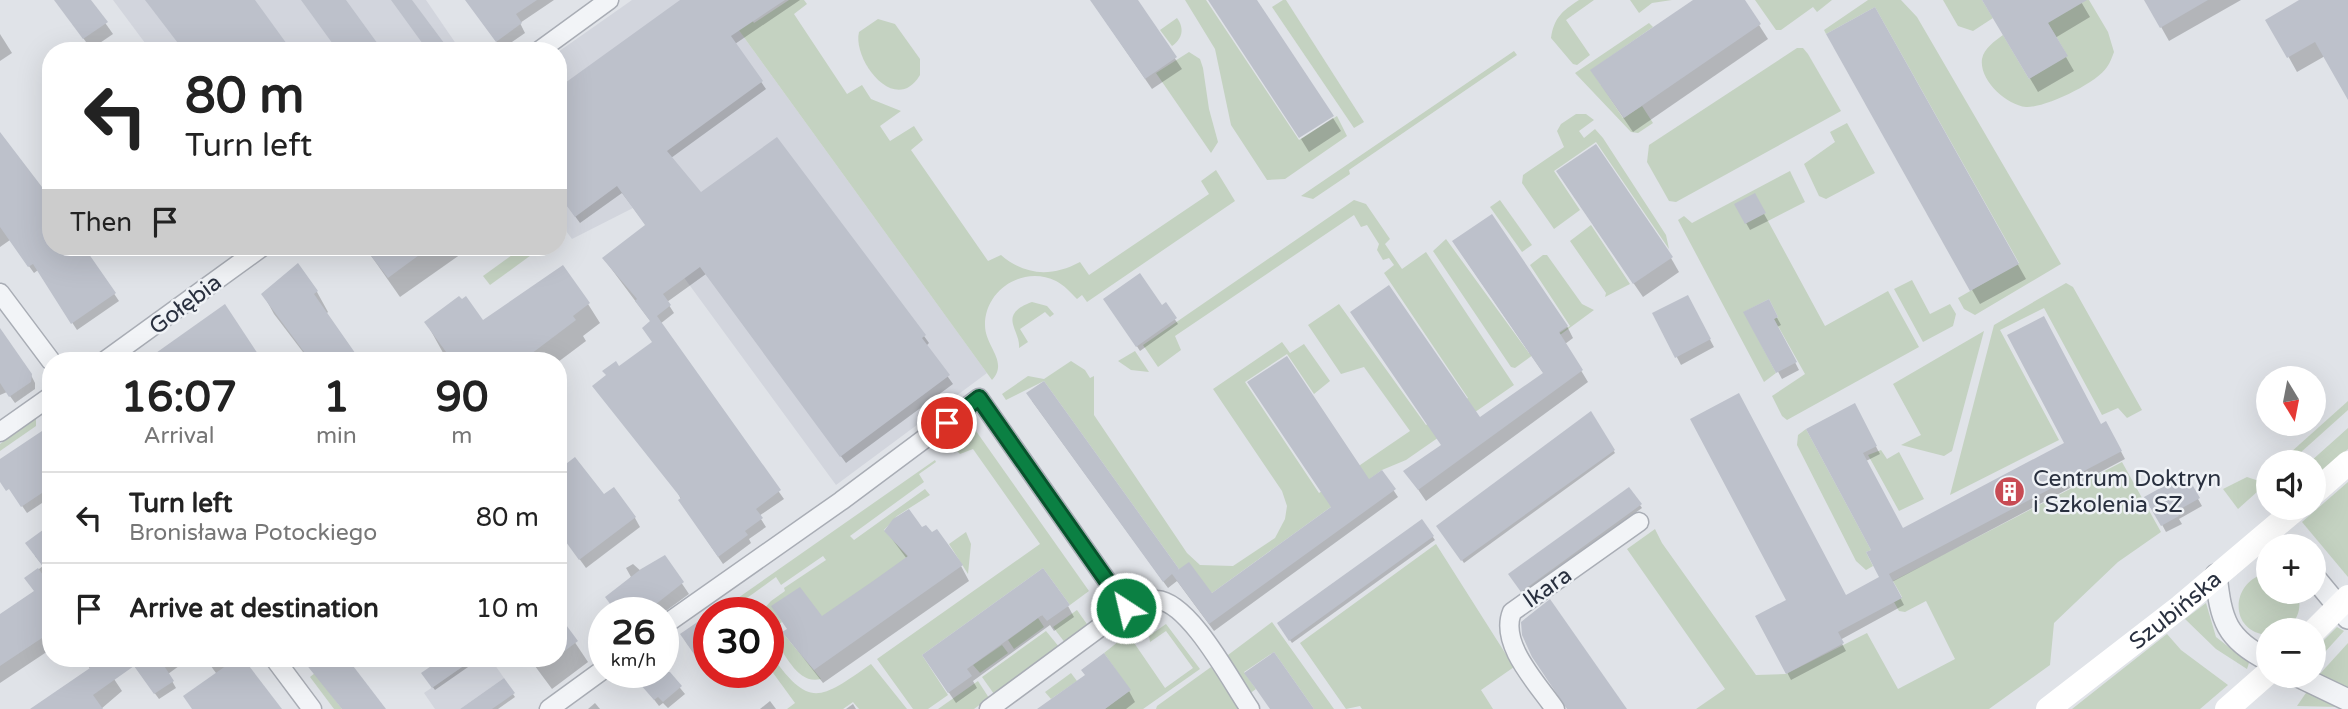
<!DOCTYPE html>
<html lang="en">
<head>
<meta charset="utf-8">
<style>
	body { margin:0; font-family:"Varela Round",sans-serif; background:#f2f2f2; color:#222; height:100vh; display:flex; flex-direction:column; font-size:26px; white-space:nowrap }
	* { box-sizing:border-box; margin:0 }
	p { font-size:23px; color:#767676 }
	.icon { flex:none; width:38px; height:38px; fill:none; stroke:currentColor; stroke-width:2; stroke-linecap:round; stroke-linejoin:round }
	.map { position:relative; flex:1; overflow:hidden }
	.sheet { position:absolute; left:42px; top:352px; width:525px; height:315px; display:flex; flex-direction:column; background:#fff; border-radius:28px; box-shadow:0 7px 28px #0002 }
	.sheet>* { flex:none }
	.hud { position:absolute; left:42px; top:42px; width:525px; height:214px; border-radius:28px; box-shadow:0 7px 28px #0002; background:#fff; color:#222; overflow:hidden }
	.needle { width:46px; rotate:170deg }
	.buttons { position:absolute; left:2256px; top:366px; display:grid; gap:14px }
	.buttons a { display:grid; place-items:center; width:70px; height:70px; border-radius:50%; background:#fff; box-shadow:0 7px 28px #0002; font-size:35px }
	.speed { position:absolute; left:588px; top:597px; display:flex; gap:14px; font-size:35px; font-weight:700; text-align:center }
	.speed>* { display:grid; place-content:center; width:91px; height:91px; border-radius:50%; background:#fff; box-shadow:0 7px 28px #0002; line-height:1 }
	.speed small { font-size:18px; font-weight:400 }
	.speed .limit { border:10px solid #d22; background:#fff; color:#111 }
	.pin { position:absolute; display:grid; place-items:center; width:60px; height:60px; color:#fff; margin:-30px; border:4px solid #fff; border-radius:50%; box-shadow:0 2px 7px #0007 }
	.me { position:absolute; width:77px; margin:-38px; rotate:325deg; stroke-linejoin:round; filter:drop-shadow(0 0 5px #0008) }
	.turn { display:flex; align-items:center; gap:24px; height:147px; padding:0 28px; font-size:32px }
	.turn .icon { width:91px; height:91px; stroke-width:2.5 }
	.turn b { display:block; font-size:49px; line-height:60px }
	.then { display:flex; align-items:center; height:66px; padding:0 28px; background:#0003; gap:14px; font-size:26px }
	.eta { display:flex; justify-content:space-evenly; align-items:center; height:119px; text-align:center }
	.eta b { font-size:42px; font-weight:800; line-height:49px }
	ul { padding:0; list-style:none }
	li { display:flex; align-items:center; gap:21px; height:91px; padding:0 28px; border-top:2px solid #e0e0e0 }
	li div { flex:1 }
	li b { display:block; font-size:26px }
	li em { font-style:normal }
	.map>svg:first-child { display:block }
	.built { fill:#d2d5dd }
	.green { fill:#c4d2c1 }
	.shadow { fill:#0003 }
	.building { fill:#bdc1cb }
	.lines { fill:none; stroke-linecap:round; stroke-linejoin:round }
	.minor-casing { stroke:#a9adb5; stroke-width:21 }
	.tertiary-casing { stroke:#a9adb5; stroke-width:24 }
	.minor { stroke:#f2f4f7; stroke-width:18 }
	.tertiary { stroke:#f2f4f7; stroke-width:21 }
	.secondary { stroke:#fff; stroke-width:24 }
	.route-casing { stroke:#07532c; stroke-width:18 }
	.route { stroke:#0b8043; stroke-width:12 }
	.labels { text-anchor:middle; stroke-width:5; stroke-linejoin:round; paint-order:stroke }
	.street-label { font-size:23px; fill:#29303f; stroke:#eff2f6 }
	.poi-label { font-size:23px; fill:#29303f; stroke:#eff2f6; text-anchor:start }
</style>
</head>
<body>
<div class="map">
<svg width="2348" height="709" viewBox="0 0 2348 709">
	<rect width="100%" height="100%" fill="#e0e3e8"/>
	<!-- built -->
	<g class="built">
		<path d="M113 0H426L461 51H151Z"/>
		<path d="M632 0H717L987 373 836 485 633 208 572 239 558 220V52Z"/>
		<path d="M475 658H490L504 678 460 709H435L424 693Z"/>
	</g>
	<!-- green -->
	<g class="green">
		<path d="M717 0H738L754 23 789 0H804L807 4 794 14 847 94 862 85 871 99 901 111 880 126 890 141 914 126 923 140 911 150 988 261 1001 255C1025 276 1052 277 1080 262L1089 275 1209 194 1201 181 1216 170 1235 201 1087 302 1082 295 1077 299C1071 293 1064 285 1056 281 1024 265 985 289 985 325 985 347 1009 361 992 380Z"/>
		<path d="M1185 0H1206L1299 140 1337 116 1347 136 1285 179 1267 180 1231 125 1215 49Z"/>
		<path d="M1283 0H1286L1364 122 1354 128 1272 7Z"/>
		<path d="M1579 0H1594L1566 20 1590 55 1577 65 1573 64 1551 38C1554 18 1562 11 1579 0Z"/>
		<path d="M1630 0H1672L1652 3 1639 13Z"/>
		<path d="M1755 0H1832L1817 12 1813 7 1781 30H1776Z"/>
		<path d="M1868 0H1901L1917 17 2061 264 1975 315 1964 309 1958 298 2019 263 1875 7 1826 34 1824 30Z"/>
		<path d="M1943 0H1982L1993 18 1973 31 1958 26Z"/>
		<path d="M2082 0H2089L2108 32 2114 52C2112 57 2110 63 2107 67 2097 83 2045 108 2026 107 2006 105 1979 80 1982 59 1984 48 1995 41 2003 35L2029 79 2067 55 2038 6Z"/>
		<path d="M1177 18C1185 29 1182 39 1172 46L1160 30Z"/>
		<path d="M878 19 895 24 920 59V75C895 117 852 59 859 32Z"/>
		<path d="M1649 23 1653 27 1591 70 1623 118 1642 106 1653 123 1638 133 1631 132 1575 73Z"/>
		<path d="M1797 48H1803L1808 54 1841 111 1676 202 1669 201 1647 162 1649 145Z"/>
		<path d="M1514 51 1517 55 1349 170 1350 174 1313 199 1301 196Z"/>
		<path d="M1189 52 1200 59 1203 68 1209 109 1218 142 1211 153 1156 73Z"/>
		<path d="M1576 114H1586L1594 120 1579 131 1584 138 1595 129 1603 138 1666 235 1669 249 1596 142 1554 171 1580 210 1554 229 1522 183 1523 175 1564 147 1557 131 1561 124Z"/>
		<path d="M1847 123 1875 173 1826 199 1819 196 1804 164 1835 142 1830 132Z"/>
		<path d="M1790 171 1805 202 1768 221 1825 326 1888 291 1919 347 1787 420 1782 416 1772 396 1805 374 1774 319 1778 317 1769 299 1744 312 1776 373 1764 382 1678 220 1684 216 1692 223Z"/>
		<path d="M1354 200 1366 204 1390 239 1385 244 1402 269 1426 252 1514 385 1406 460 1382 470 1212 593 1179 569 1044 381 1006 400 1002 394 1028 376 1044 379 1071 361 1085 370 1090 378 1094 376V415L1187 553 1200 565 1233 566 1275 538 1285 519 1287 506 1282 491 1213 389 1282 342 1290 353 1304 344 1330 381 1314 394 1287 354 1245 382 1319 493 1410 431 1364 367 1341 374 1308 325 1339 304 1426 425 1468 398 1384 273 1394 265 1389 258 1383 260 1377 250 1379 244 1367 225 1361 227 1354 215 1175 336 1181 350 1158 367 1143 345Z"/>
		<path d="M1500 200 1532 245 1522 252 1490 207Z"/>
		<path d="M1591 225 1630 284 1605 297 1606 293 1570 241Z"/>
		<path d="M1446 239 1529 353 1570 326 1530 265 1543 255H1547L1582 304 1594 310 1515 368 1511 367 1433 251Z"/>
		<path d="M523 247H536L538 250 490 285 483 276Z"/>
		<path d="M1912 280 1930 314 1950 304 1956 314 1953 326 1923 342 1894 289Z"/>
		<path d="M2066 283 2073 287 2142 410 2127 418 2118 408 2102 415 2044 308 2000 330 2059 440 1950 495 1994 325Z"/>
		<path d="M1032 302 1047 306 1054 314 1050 317 1045 312 1020 329 1028 342 1019 348C1021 330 996 315 1032 302Z"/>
		<path d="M1984 331 1952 451 1944 456 1901 445 1921 435 1893 384Z"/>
		<path d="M1135 351 1149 372 1131 370 1118 361Z"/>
		<path d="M2348 401V410L2290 462H2280Z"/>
		<path d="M36 418V426L0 451V444Z"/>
		<path d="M2348 428V449L2314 478V462H2310Z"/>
		<path d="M1806 429 1871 550 1866 552 1873 566 1866 570 1856 561 1797 445 1798 435Z"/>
		<path d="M976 431 1089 591 1070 605 1043 568 922 655 948 695 928 709H913L877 659 1040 544 973 449 960 454 953 447Z"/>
		<path d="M1881 450 1887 459 1899 452 1924 499 1899 511 1868 455Z"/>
		<path d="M935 460 936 462 919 474 924 482 850 536 854 540 925 489 930 495 897 516 884 530 908 557 823 620 800 588 772 606 782 622 769 631 768 612H761L771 601 785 591 784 588 826 560 823 556 781 585 776 577 736 606 740 612H729L725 607Z"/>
		<path d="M2122 462 2161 532 2118 562 2054 623 2050 665 1989 709H1696L1725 689 1627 549 1655 529 1662 543 1756 675 1786 674 1867 633 1898 689 1955 659 1926 601 1905 612 1899 611 1894 602 1902 597 1893 581Z"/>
		<path d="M2268 473V482L2238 509 2223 489 2247 477 2259 481Z"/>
		<path d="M2348 482V577L2302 522Z"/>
		<path d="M966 532 971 544 968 574 949 544Z"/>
		<path d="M1436 544 1514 667 1481 690 1493 709H1362L1360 706 1346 709 1300 643Z"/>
		<path d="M2267 573 2268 592H2297C2302 607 2299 616 2289 629L2268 630V635C2228 632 2230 581 2267 573Z"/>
		<path d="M2206 603 2216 637 2249 663 2247 669 2216 649 2185 619Z"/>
		<path d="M1077 610 1089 627 1066 644 1053 627Z"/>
		<path d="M1038 618 1044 627 1014 649 1008 640Z"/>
		<path d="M1272 622 1277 629 1334 709H1314L1274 652 1244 672 1256 689 1249 694 1224 658Z"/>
		<path d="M1166 624 1200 669 1143 709H1105L1130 690 1104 653 1128 634 1165 688 1193 668 1166 631 1150 642 1149 636Z"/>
		<path d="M2337 627 2344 631 2314 664V650Z"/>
		<path d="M1046 631 1060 648 994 694 982 677Z"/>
		<path d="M782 632 821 679C798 685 786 655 774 639Z"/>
		<path d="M2167 634 2181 650 2228 685 2200 709H2072Z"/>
		<path d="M2348 643V691L2318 676Z"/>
		<path d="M1002 645 1008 653 980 673 973 665Z"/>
		<path d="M768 651C809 708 817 702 871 664L907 709H859L853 702 843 709H787L795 703 768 666Z"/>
		<path d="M1211 667 1241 709H1156L1157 706Z"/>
		<path d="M315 673 342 709H334L310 677Z"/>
		<path d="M1071 673 1077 681 1051 699 1045 692Z"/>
		<path d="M978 681 989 698 974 709H938Z"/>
		<path d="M2308 690 2338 707 2297 706Z"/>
	</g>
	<!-- shadow -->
	<g class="shadow">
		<path d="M56 0H89L113 34 91 49Z"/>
		<path d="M466 0H554L520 23 525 33 502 49Z"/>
		<path d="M683 0H800L735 44 766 89 671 158 700 195 924 336 929 343 926 346 953 384 846 463 706 274 667 302 674 313 660 324 784 499 759 516 766 527 749 539 751 543 723 564 685 508 619 369 654 344 651 322 604 259 647 226 622 193 580 223 558 193Z"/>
		<path d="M1091 0H1136L1182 69 1152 89Z"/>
		<path d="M1696 0H1743L1768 39 1633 132 1601 85Z"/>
		<path d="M1984 0H2080L2090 17 2055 38 2074 71 2038 92Z"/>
		<path d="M2146 0H2241L2169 41Z"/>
		<path d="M2303 0H2348V96L2325 56 2297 72 2268 20Z"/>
		<path d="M1874 9 2026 279 1980 304 1829 35Z"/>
		<path d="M0 34 12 53 0 61Z"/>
		<path d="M1333 118 1341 131 1309 152 1301 139Z"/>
		<path d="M0 135 41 190 51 247H90L86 252 119 301 77 330 38 270 34 273 10 240 0 247Z"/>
		<path d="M1567 186 1671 258 1679 272 1643 297Z"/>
		<path d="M1754 196 1768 221 1750 230 1736 205Z"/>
		<path d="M365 247H471L400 297Z"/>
		<path d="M495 247H505L498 252Z"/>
		<path d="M1461 253 1567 326 1573 338 1565 344 1588 382 1426 501 1406 472 1544 374Z"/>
		<path d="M297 266 317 292 328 312 326 314 358 360H309L274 314 263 294Z"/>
		<path d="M1687 297 1714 347 1681 365 1654 314Z"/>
		<path d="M1106 299 1162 307 1165 305 1178 324 1140 351Z"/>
		<path d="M1768 301 1781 325 1777 327 1799 370 1782 379 1746 313Z"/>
		<path d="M588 304 600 323 583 336 586 341 558 362 447 360 426 322H483Z"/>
		<path d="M224 306 260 360H149Z"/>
		<path d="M0 351 31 375 35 383V389L15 403 7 392 0 395Z"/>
		<path d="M1043 383 1179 572 1211 596 1382 473 1398 497 1214 631 1177 581 1168 588 1032 401Z"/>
		<path d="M1854 406 1880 454 1866 461 1903 530 2106 423 2125 459 1892 582 1904 605 1840 640 1846 651 1791 680 1758 617 1846 597 1882 578 1873 551Z"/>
		<path d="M1590 413 1615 453 1464 563 1439 527Z"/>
		<path d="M51 427V497L27 513 0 474V461Z"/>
		<path d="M2185 476 2202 506 2179 519 2182 524 2166 532 2147 497Z"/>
		<path d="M1629 489 1642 508 1524 593 1511 574Z"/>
		<path d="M604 497 635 518 640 527 586 568 565 539Z"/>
		<path d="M1422 522 1435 540 1292 643 1279 624Z"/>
		<path d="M51 526V649L0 683V616L35 592 27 578 43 566 35 556Z"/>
		<path d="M922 530 961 566 969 581 823 683 784 633 822 619 907 559 886 531Z"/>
		<path d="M664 557 689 594 663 613 617 612 608 598 631 577 626 568 633 564 642 572Z"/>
		<path d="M1068 606 1074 617 1054 631 1050 625 973 681 977 688 956 703 924 656Z"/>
		<path d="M558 617 588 662 552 689 529 658H558Z"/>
		<path d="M709 622V658L701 663 686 642Z"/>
		<path d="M82 658H100L122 691 101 709H33L91 670Z"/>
		<path d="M129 658H190L168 674 176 688 159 699Z"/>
		<path d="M205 658H240L278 709H218L216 673Z"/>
		<path d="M446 658H481L435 690 423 674Z"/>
		<path d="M663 667 685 694 668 708 663 703 659 706 642 684 656 672H663Z"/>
		<path d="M504 681 515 697 498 709H463Z"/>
		<path d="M1129 691 1135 702 1126 709H1041Z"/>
		<path d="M770 701 776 709H760Z"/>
		<path d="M595 703 600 709H588Z"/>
		<path d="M853 704 856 709H846Z"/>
	</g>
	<!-- building -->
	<g class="building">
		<path d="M54 0H91L108 22 83 39Z"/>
		<path d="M145 0H255L292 51H184Z"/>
		<path d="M301 0H346L383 51H338Z"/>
		<path d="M391 0H412L450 51H428Z"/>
		<path d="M465 0H537L516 14 522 23 496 42Z"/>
		<path d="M680 0H785L731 36 763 81 667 151 701 192 777 137 926 335 922 338 950 375 840 457 700 267 663 294 671 305 657 316 781 490 756 509 763 518 745 531 748 535 718 557 678 500 681 498 592 386 606 375 602 371 616 361 619 366 652 342 642 328 650 321 635 301 637 299 602 258 645 225 617 186 575 217 558 194V88Z"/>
		<path d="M1090 0H1138L1177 57 1145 79Z"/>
		<path d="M1208 0H1257L1334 116 1299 138Z"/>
		<path d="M1693 0H1745L1761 24 1624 118 1590 70Z"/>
		<path d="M1982 0H2087L2048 23 2068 56 2029 79Z"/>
		<path d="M2144 0H2208L2160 28Z"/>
		<path d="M2299 0H2348V100L2315 42 2287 58 2265 20Z"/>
		<path d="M1875 7 2019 264 1970 291 1826 34Z"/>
		<path d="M0 132 42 187 51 181V247H84L116 293 71 324 33 264 28 267 0 227Z"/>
		<path d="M1596 144 1673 257 1633 284 1556 171Z"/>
		<path d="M1755 193 1766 213 1745 224 1734 204Z"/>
		<path d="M1492 214 1568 326 1559 332 1583 370 1418 490 1403 471 1441 445 1350 312 1389 285 1480 417 1543 373 1452 241Z"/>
		<path d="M364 247H430L388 278Z"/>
		<path d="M298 263 318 291 314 294 360 360H310L261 294Z"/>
		<path d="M563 265 590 303 573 316 576 320 523 360H452L424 322 459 296 462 299 466 296 483 320Z"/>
		<path d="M1140 273 1162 305 1166 302 1177 318 1136 347 1103 299Z"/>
		<path d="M1688 295 1711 339 1675 358 1652 313Z"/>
		<path d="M1769 299 1778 317 1774 319 1797 362 1776 373 1743 312Z"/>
		<path d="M225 304 262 360H146Z"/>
		<path d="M2044 316 2101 424 2106 421 2122 451 1889 574 1902 598 1838 632 1844 643 1786 674 1755 616 1786 600 1690 419 1739 393 1846 595 1879 577 1866 552 1871 550 1806 429 1855 403 1877 446 1863 453 1903 528 2064 443 2007 335Z"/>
		<path d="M0 328 32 374 31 382 9 397 0 383Z"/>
		<path d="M1287 356 1369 479 1382 470 1396 489 1209 624 1172 574 1163 582 1026 393 1044 381 1179 569 1175 572 1189 562 1212 593 1331 507 1247 382Z"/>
		<path d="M1591 411 1615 450 1461 561 1436 526Z"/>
		<path d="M51 425V487L21 507 9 489 6 491 0 482V459Z"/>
		<path d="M575 457 604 494 614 487 636 517 579 560 558 531V470Z"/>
		<path d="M2186 474 2200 498 2177 511 2179 516 2161 526 2144 497Z"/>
		<path d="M1629 487 1642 504 1521 592 1508 574Z"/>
		<path d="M909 509 922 527 926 525 932 532 937 529 963 565 814 670 782 632 787 629 771 606 800 587 822 616 873 581 908 556 884 531 893 519Z"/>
		<path d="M1422 519 1434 536 1289 641 1277 623Z"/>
		<path d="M51 524V577L25 543Z"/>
		<path d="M665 555 684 582 646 612H616L605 597 641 569Z"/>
		<path d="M38 568 48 582 51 579V632L0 666V614L34 591 24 578Z"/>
		<path d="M1043 568 1070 605 1047 621 1042 615 967 669 972 676 948 693 922 655Z"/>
		<path d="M1550 599 1627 709H1567L1532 657 1522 635 1521 622Z"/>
		<path d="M558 614 578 641 558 656Z"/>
		<path d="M709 614V648L696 657 680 634Z"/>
		<path d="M1274 652 1314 709H1270L1256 689 1244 673Z"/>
		<path d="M1104 653 1131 690 1105 709H1037L1085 675 1081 670Z"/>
		<path d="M82 658H159L174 681 154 694 134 666 93 695 103 709H30L90 668Z"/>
		<path d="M237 658H243L282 709H192L183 696Z"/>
		<path d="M301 658H347L386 709H342Z"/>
		<path d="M443 658H475L432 688 421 673Z"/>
		<path d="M653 672H670L682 686 663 702 658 697 654 700 640 684Z"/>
		<path d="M504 678 515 693 492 709H460Z"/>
	</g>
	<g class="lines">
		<defs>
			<g id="minor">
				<path d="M539 51 609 0"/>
				<path d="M0 293 51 361"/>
				<path d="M106 360 262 247"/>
				<path d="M0 432 51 396"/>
				<path d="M663 626 841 501 979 398 1126 608C1136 604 1147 599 1157 600 1190 602 1232 683 1250 709"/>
				<path d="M274 658 312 709"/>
				<path d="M549 709 604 669"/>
				<path d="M989 709 1126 608"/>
				<path d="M1555 709C1537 683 1499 644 1512 612L1639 522"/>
			</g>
			<g id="tertiary">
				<path d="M2216 575C2221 620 2226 639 2268 660"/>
				<path d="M2314 577 2348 618"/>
				<path d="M2298 676 2348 700"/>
			</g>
		</defs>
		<!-- minor casing -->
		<use href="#minor" class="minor-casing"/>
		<!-- tertiary casing -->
		<use href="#tertiary" class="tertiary-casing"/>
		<!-- minor -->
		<use href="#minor" class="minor"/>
		<!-- tertiary -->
		<use href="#tertiary" class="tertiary"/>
		<!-- secondary -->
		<g class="secondary">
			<path d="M2314 493 2348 463"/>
			<path d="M2314 631 2348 597"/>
			<path id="s1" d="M2048 709 2180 607 2297 508"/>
			<path d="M2227 709 2268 673"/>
		</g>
	</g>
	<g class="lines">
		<defs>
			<path id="route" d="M947 423 979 398 1126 608"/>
		</defs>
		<!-- route casing -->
		<use href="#route" class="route-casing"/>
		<!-- route -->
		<use href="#route" class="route"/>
	</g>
	<!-- icons -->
	<defs>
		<symbol id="building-disc" viewBox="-11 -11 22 22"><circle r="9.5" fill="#c84b54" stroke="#eff2f6"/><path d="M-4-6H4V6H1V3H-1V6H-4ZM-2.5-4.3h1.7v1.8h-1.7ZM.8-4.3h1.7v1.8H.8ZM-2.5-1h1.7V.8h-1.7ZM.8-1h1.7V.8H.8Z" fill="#fff"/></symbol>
	</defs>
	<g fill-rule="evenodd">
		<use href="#building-disc" x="1992" y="474" width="35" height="35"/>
	</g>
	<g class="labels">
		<!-- street labels -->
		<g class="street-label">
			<text transform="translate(185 304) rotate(-37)" y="8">Gołębia</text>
			<text transform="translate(1547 587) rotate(-35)" y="8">Ikara</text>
			<text dy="8" stroke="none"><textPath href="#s1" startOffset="161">Szubińska</textPath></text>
		</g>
		<!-- poi labels -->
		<g class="poi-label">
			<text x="2033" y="486">Centrum Doktryn<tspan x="2033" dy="26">i Szkolenia SZ</tspan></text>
		</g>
	</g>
</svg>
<div class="buttons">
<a><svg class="needle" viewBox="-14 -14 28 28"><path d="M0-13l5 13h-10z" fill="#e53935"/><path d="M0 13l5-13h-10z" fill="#767676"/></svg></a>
<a><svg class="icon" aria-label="sound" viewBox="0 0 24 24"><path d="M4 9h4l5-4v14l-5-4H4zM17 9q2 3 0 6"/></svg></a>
<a>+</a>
<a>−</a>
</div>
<div class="speed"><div>26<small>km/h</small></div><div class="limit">30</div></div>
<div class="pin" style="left:947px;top:423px;background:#d93025"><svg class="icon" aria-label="arrive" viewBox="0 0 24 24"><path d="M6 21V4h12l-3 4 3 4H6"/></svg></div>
<svg class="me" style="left:1126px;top:608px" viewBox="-20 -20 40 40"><circle r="17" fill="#0b8043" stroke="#fff" stroke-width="3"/><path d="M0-11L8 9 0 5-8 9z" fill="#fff"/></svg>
<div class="hud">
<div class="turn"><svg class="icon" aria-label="left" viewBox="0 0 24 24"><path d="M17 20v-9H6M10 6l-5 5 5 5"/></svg><div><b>80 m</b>Turn left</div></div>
<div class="then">Then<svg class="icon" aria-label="arrive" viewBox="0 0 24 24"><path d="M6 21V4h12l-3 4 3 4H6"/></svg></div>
</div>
<section class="sheet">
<div class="eta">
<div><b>16:07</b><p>Arrival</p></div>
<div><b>1</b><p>min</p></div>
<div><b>90</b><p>m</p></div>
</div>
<ul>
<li><svg class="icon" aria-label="left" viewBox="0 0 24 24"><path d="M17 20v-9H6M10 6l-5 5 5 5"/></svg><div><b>Turn left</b><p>Bronisława Potockiego</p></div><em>80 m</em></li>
<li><svg class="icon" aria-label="arrive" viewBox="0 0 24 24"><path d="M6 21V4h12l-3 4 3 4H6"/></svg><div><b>Arrive at destination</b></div><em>10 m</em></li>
</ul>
</section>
</div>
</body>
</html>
